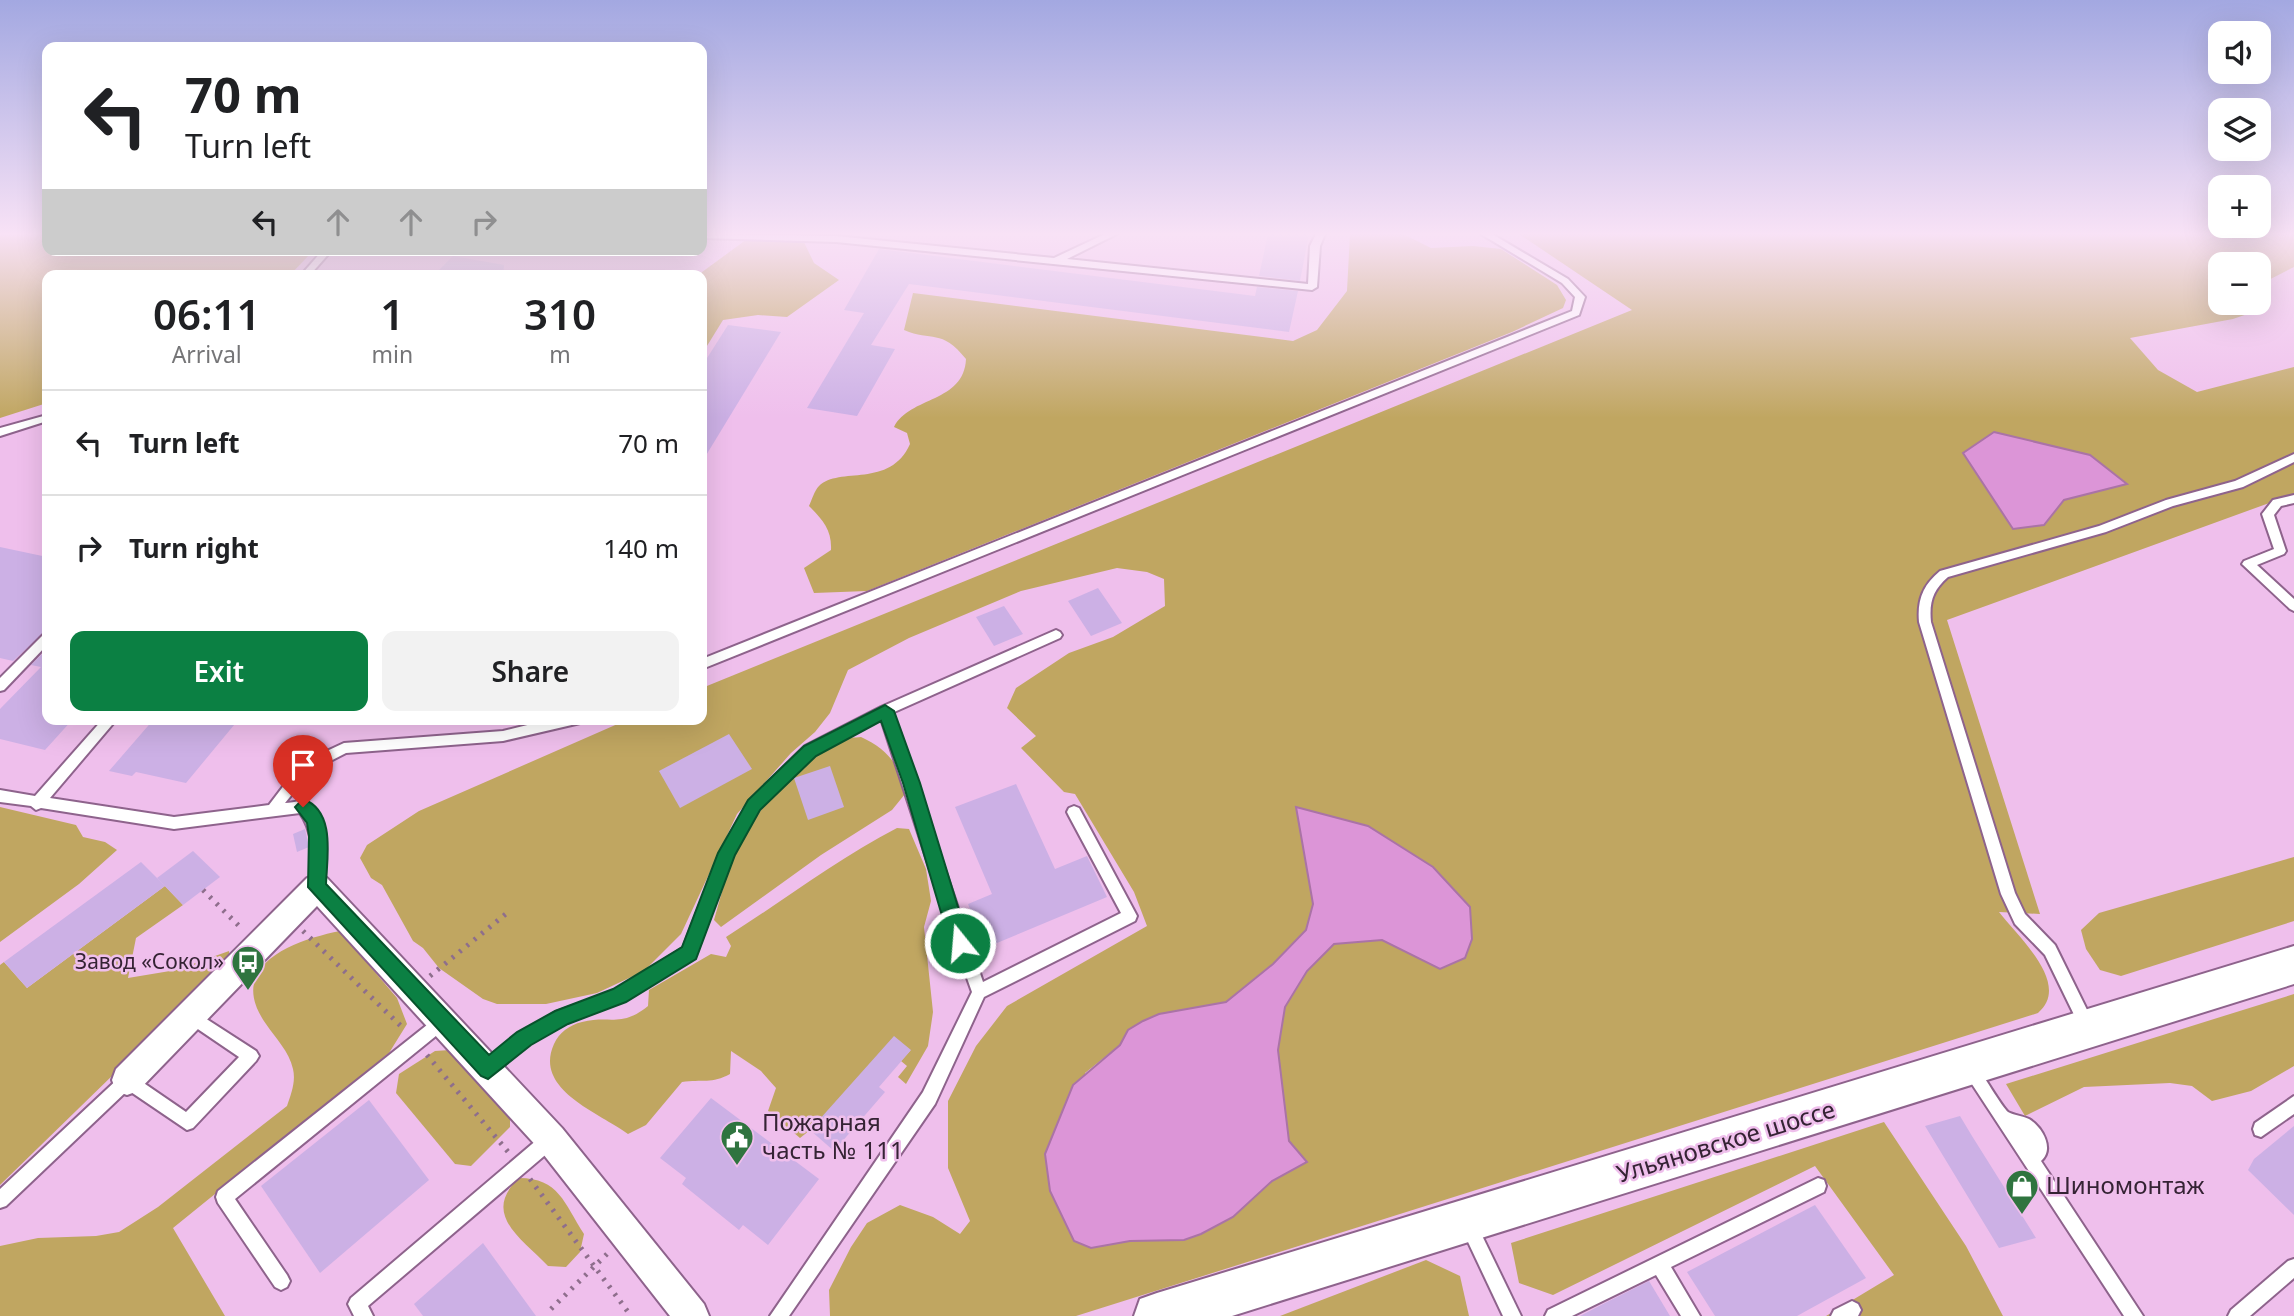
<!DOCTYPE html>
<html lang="en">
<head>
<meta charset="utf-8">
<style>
	body { margin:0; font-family:"Noto Sans",sans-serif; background:#f2f2f2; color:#202124; height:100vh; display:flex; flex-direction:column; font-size:26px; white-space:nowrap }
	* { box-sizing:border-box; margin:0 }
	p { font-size:23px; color:#757577 }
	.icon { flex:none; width:38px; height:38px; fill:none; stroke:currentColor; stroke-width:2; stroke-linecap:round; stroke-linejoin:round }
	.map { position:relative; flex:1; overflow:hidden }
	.details { position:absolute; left:42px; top:270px; width:665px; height:455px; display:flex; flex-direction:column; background:#fff; border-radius:14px; box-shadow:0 7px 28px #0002 }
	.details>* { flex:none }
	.guide { position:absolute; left:42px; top:42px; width:665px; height:214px; border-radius:14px; box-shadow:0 7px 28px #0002; background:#fff; color:#202124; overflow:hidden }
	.buttons { position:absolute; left:2208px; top:21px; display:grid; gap:14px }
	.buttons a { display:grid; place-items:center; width:63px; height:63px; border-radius:14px; background:#fff; box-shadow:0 7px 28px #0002; font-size:35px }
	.pin { position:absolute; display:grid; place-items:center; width:60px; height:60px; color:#fff; margin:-72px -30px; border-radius:50% 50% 50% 0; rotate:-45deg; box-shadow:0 0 7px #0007 }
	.pin .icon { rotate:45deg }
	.me { position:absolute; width:77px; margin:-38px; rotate:343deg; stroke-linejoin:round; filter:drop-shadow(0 0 5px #0008) }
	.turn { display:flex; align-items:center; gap:24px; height:147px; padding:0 28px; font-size:32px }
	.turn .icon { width:91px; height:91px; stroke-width:2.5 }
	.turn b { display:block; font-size:49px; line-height:60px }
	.lanes { display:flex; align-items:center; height:66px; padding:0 28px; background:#0003; justify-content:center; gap:35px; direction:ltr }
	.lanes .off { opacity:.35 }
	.eta { display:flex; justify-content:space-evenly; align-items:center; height:119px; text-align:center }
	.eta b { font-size:42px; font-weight:600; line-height:49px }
	.cta { display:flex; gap:14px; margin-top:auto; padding:14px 28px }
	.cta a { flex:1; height:80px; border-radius:14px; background:#0b8043; color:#fff; font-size:28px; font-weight:600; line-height:80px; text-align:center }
	.cta a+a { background:#f2f2f2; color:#202124 }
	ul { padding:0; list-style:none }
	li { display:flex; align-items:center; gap:21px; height:105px; padding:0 28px; border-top:2px solid #e0e0e0 }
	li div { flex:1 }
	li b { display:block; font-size:26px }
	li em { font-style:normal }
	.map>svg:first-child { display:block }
	.green { fill:#c0a661; fill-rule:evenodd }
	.water { fill:#dc95d7; stroke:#aa73a6; stroke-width:2 }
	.building { fill:#ccb0e5 }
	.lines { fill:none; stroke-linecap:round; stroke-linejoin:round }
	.service-casing { stroke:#8e638c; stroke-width:4 }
	.minor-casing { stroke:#8e638c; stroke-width:4 }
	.secondary-casing { stroke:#8e638c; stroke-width:4 }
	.path { stroke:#8e6e8c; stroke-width:5; stroke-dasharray:2.5 7; stroke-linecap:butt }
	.service { fill:#fff; fill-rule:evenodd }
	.minor { fill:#fff; fill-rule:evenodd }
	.secondary { fill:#fff; fill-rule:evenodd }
	.route { fill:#0b8043; stroke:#07532c; stroke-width:2 }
	.labels { text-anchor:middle; stroke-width:5; stroke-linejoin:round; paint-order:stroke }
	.poi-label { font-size:21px; fill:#352334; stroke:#efbfec; text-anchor:end }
	.near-poi-label { font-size:24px; fill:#352334; stroke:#efbfec; text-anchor:start }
	.near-street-label { font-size:24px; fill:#352334; stroke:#efbfec }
</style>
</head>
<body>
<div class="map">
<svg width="2294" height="1316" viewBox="0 0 2294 1316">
	<rect width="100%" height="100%" fill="#efbfec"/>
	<!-- green -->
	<g class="green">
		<path d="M47 234V250H314L290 275H47V403L0 418V235Z"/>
		<path d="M754 234H807L801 236 814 263 839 280 787 317 758 315 723 320 702 354V275H698Z"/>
		<path d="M1350 234H1403L1431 248 1473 246 1501 249 1557 285 1566 300 1563 308 1512 332 867 591 814 593 804 568 831 550C832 530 823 520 809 506 812 500 814 491 819 486 839 466 890 489 910 444L907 433 894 427C910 396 964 403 966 359 941 328 932 342 904 330L913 293 1293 341 1317 330 1347 291Z"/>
		<path d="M1519 234H2294V267L2259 285V264H2221V303H2259V293L2265 308 2233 319 2130 338 2158 370 2197 392 2294 367V494L1947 620 2040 914 1999 912C2018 937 2072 984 2038 1013L1076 1316H830L829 1290 851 1247 867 1223 900 1205 933 1217 960 1234 970 1221 948 1168V1101L976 1046 1007 1006 1147 926 1134 892 1075 794 1064 792 1021 748 1036 736 1007 708 1016 688 1069 653 1113 637 1165 606 1164 579 1147 572 1117 568 1021 591 909 638 848 670 830 713 815 732 791 753 737 814 681 934 644 971 597 993 546 1004H497L483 999 439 968 423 948 413 941 382 885 371 878 360 858 367 845 419 811 629 719H702V688L1632 310ZM2090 455 2126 484 2064 500ZM1296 807 1368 826 1433 867 1441 969 1382 940 1334 944 1307 971 1285 1007 1278 1050 1289 1141 1306 1162 1271 1181 1233 1217 1184 1240 1130 1241 1091 1248 1085 1073 1120 1045 1143 1021 1159 1014 1226 1002 1273 964 1306 930 1313 904Z"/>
		<path d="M861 737C887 749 901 765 905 794L892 810 821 855 721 927 714 920C721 896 727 871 738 848 755 813 801 752 840 739 846 737 855 738 861 737Z"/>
		<path d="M0 807 76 825 83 837 105 842 117 850 79 884 0 942Z"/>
		<path d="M897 828 909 829 926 869 931 901 924 927 933 1012 928 1046 906 1084 898 1077 907 1066 901 1061 911 1050 800 1138 768 1111 776 1088 761 1071 731 1051 730 1074C712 1084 702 1079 682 1082L646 1125 628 1134C600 1113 533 1090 554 1044 559 1033 569 1025 582 1022 610 1015 621 1028 648 1006L649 990 711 954 726 957 731 946 726 937C783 901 837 859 897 828Z"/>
		<path d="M2294 857V921L2121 976 2100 970 2086 949 2081 930 2099 913Z"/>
		<path d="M165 886 183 905 136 938 128 978 176 970 229 951 230 961 0 1185V965L4 962 27 988Z"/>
		<path d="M340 931 397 998 407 1024 389 1053 173 1228 225 1316H0V1246L38 1238 96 1236 119 1232 158 1207 287 1106C291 1094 296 1082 293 1069 289 1051 276 1039 266 1024 224 965 295 940 340 931Z"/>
		<path d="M2294 994V1066L2251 1091 2212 1101 2192 1086 2170 1083 2084 1087 2025 1116 2006 1084Z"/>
		<path d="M450 1050 510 1112V1127L471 1166 455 1164 396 1093 399 1074 435 1051Z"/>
		<path d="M1884 1122 1966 1246 2003 1316H1826L1894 1275 1815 1166 1553 1295 1519 1283 1511 1243Z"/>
		<path d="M519 1178C559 1178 564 1203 584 1234L580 1252 566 1267 548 1266C521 1238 481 1214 519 1178Z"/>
		<path d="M1426 1260 1460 1276 1469 1316H1280Z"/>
	</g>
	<!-- water -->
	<g class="water">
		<path d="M1994 432 2090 455 2127 484 2064 500 2044 525 2013 529 1963 453Z"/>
		<path d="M1296 807 1368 826 1433 867 1470 907 1472 939 1465 958 1440 969 1382 940 1334 944 1307 971 1285 1007 1278 1050 1289 1141 1307 1162 1272 1181 1233 1217 1201 1234 1184 1240 1130 1241 1091 1248 1074 1241 1050 1191 1045 1154 1073 1085 1120 1045 1128 1030 1143 1021 1159 1014 1226 1002 1273 964 1306 930 1313 904Z"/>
	</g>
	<!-- building -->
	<g class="building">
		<path d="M1268 234H1309L1300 281 1259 276Z"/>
		<path d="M879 249 1255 296 1257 287 1298 291 1289 332 909 284 871 345 895 349 857 416 807 408 864 313 844 310Z"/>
		<path d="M453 256 504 265 503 275H434Z"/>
		<path d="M728 325 781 332 702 462V366Z"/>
		<path d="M0 547 47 557V630L13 661 0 658Z"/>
		<path d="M1098 588 1122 623 1091 636 1068 601Z"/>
		<path d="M1004 606 1023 634 994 646 976 617Z"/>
		<path d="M47 649V719H73L45 750 0 739V709L41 667 31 665Z"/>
		<path d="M154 719H239L186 783 136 772 132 776 109 771Z"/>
		<path d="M729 734 752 769 680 808 659 771Z"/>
		<path d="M830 766 844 807 808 820 794 778Z"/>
		<path d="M1016 784 1055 869 1087 856 1107 897 985 948 968 904 992 894 955 807Z"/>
		<path d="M305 829 309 847 297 852 293 834Z"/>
		<path d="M193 851 220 877 183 905 157 878Z"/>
		<path d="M141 862 165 886 27 988 4 962Z"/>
		<path d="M894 1036 911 1050 879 1087 885 1092 834 1151 810 1130Z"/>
		<path d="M711 1098 819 1179 768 1245 743 1225 739 1230 682 1184 686 1178 660 1158Z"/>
		<path d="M369 1100 429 1180 320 1273 261 1186Z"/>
		<path d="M1960 1116 1972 1136 2036 1238 1999 1248 1925 1126Z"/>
		<path d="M2294 1126V1215L2248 1170 2254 1159Z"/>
		<path d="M1815 1205 1866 1278 1797 1316H1715L1687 1272Z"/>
		<path d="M483 1243 536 1316H423L414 1304Z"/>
		<path d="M1649 1281 1670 1316H1580L1603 1304Z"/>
	</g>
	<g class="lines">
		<defs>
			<g id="service">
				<path d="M702 234 836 236 1054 258 1105 234H1117L1067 259 1308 284 1310 246 1316 234H1325L1320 246 1317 287 1312 290 836 242 702 238Z"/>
				<path d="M1481 234H1492L1568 279 1585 297 1579 315 702 669V659L1572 311 1575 297 1562 283Z"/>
				<path d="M323 250H332L310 275H301Z"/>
				<path d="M47 415V421L0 436V428Z"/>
				<path d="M2294 454V462L2243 487 2173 506 2106 532 1948 577C1933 590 1929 602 1931 622L2015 893 2025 914 2055 945 2095 1026 2092 1031 2087 1033 2082 1031 2045 955 2015 924 2001 894 1919 622C1917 600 1923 585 1940 571L2099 526 2166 500 2235 481Z"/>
				<path d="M2294 495V503L2281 506 2274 515 2286 551 2284 554 2257 565 2294 599V611L2290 609 2242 564 2244 561 2274 549 2262 514 2273 500Z"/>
				<path d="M1056 630 1060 632 1062 635 1060 638 892 713 983 982 1121 913 1069 816 1067 812 1069 808 1074 806 1079 808 1137 916 1135 921 984 997 935 1104 789 1316H770L923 1092 972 992 947 922 881 719 815 754 759 809 733 855 694 958 624 1001 566 1023 529 1044 493 1074 488 1077 483 1074 480 1069 483 1064 519 1034 556 1012 615 991 683 948 720 853 749 801 805 746 881 707Z"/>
				<path d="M47 633V645L4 690 0 691V678L43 635Z"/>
				<path d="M103 719H117L50 798 174 817 269 805 301 763 344 743 503 731 552 719H582L580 723 576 724 503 741 346 753 311 771 285 803C292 803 302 799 307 803 330 817 325 865 324 887L322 891 317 893 312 891 310 887C311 861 316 835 300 813L174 829 41 808 36 810 31 806 0 802V790L35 796Z"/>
				<path d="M191 1009 256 1051 259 1056 256 1061 193 1128 187 1130 128 1090 6 1206 0 1208V1189L122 1075 127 1072 132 1075 186 1112 239 1057 186 1021 184 1016 186 1011Z"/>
				<path d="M442 1015 447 1017 450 1022 447 1027 235 1199 287 1275 290 1281 287 1287 281 1290 275 1287 218 1203 216 1197 218 1191 437 1017Z"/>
				<path d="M1971 1062 1976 1065C1982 1073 2002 1107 2008 1112 2013 1115 2023 1116 2029 1119 2042 1127 2055 1149 2041 1161L2143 1316H2124L1966 1075 1963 1070 1966 1065Z"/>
				<path d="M2294 1096V1114L2261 1137 2255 1135 2253 1129 2255 1123Z"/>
				<path d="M551 1131 557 1133 559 1139 557 1145 368 1306 373 1316H354L348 1304 351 1298 545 1133Z"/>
				<path d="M1818 1178 1824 1180 1826 1186 1824 1192 1671 1267 1700 1316H1681L1656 1275 1572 1316H1545L1548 1310Z"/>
				<path d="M1468 1217 1474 1219 1521 1316H1503L1460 1225 1462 1219Z"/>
				<path d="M2294 1259V1278L2250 1316H2228L2231 1310 2288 1261Z"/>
				<path d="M1852 1301 1858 1304 1861 1310 1858 1316H1831L1834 1310Z"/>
			</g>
			<path id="minor" d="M317 874 327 878 562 1128 704 1304 709 1316H670L540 1150 317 906 138 1091 127 1095 116 1091 112 1080 116 1069 307 878Z"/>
			<path id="secondary" d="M2294 946V984L1232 1316H1134L1140 1299 1157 1293Z"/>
		</defs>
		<!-- service casing -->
		<use href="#service" class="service-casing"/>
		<!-- minor casing -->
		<use href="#minor" class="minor-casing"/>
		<!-- secondary casing -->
		<use href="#secondary" class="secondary-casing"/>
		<!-- path -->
		<g class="path">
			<path d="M203 890 243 930"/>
			<path d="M303 931 405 1030"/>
			<path d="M430 976 507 913"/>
			<path d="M427 1055 509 1153"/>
			<path d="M530 1179 631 1316"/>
			<path d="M551 1309 609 1252"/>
		</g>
		<!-- service -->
		<use href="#service" class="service"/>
		<!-- minor -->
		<use href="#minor" class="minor"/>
		<!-- secondary -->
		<use href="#secondary" class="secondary"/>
	</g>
	<!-- sky -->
	<linearGradient id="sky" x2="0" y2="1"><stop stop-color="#a3a8e1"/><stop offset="0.56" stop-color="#f8e2f6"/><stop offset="1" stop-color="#f8e2f6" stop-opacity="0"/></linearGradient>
	<rect width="2294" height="418" fill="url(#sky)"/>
	<!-- route -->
	<path class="route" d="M885 705 894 711 920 783 969 943 967 949 960 952 953 949 950 943 903 783 881 721 816 756 760 810 735 855 696 959 626 1002 568 1024 531 1045 488 1079 481 1076 308 887 309 836 307 823 295 807 303 799C336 811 327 857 326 884L489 1055 517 1032 555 1011 613 989 682 947 718 853 748 800 804 746Z"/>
	<!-- icons -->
	<defs>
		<symbol id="bus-pin" viewBox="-11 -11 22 30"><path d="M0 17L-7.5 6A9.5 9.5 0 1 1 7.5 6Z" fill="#2f743f" stroke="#efbfec"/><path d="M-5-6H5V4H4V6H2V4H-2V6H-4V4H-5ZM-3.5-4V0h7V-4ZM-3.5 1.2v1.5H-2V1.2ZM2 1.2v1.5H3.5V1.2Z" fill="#fff"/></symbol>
		<symbol id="civic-pin" viewBox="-11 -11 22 30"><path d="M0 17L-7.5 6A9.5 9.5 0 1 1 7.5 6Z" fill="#2f743f" stroke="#efbfec"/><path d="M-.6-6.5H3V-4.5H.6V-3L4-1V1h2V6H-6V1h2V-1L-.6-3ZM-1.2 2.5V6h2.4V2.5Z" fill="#fff"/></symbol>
		<symbol id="shop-pin" viewBox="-11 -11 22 30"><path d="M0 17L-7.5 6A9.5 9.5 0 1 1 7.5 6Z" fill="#2f743f" stroke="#efbfec"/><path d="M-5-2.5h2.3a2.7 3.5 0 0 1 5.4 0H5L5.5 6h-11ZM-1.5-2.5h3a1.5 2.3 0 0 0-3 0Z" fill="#fff"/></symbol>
	</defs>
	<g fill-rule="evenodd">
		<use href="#bus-pin" x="229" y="943" width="38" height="52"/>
		<use href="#civic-pin" x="718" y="1118" width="38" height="52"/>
		<use href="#shop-pin" x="2003" y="1167" width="38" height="52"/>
	</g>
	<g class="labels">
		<!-- poi labels -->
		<g class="poi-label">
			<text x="224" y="969">Завод «Сокол»</text>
		</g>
		<!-- near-poi labels -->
		<g class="near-poi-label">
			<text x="762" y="1131">Пожарная<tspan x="762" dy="28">часть № 111</tspan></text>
			<text x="2046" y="1194">Шиномонтаж</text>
		</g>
		<!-- near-street labels -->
		<g class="near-street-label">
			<text transform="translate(1726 1142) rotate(-17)" y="8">Ульяновское шоссе</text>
		</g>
	</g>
</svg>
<div class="buttons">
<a><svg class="icon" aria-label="sound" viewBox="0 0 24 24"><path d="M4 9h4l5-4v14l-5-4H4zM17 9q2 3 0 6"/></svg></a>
<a><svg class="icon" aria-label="layers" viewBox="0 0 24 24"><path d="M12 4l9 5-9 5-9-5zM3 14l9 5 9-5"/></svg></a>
<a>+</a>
<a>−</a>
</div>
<div class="pin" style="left:303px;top:807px;background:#d93025"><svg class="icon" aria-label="arrive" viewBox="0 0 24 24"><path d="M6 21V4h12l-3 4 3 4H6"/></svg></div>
<svg class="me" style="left:960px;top:943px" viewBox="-20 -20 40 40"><circle r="17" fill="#0b8043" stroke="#fff" stroke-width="3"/><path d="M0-11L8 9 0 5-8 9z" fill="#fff"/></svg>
<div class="guide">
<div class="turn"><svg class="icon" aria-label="left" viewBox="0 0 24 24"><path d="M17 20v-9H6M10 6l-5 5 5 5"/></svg><div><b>70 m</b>Turn left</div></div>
<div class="lanes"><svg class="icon" aria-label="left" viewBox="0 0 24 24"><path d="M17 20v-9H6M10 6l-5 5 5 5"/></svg><svg class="icon off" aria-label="ahead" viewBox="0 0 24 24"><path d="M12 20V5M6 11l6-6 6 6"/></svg><svg class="icon off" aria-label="ahead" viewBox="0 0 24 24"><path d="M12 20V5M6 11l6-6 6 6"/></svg><svg class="icon off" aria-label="right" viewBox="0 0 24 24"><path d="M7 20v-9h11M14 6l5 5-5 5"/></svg></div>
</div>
<section class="details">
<div class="eta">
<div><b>06:11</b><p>Arrival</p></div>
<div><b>1</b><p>min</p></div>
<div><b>310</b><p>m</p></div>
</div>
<ul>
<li><svg class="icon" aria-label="left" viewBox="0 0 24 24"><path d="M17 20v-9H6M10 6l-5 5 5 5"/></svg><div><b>Turn left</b></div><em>70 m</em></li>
<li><svg class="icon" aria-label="right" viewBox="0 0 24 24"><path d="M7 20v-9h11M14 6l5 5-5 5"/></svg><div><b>Turn right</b></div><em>140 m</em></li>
</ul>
<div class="cta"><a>Exit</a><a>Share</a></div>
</section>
</div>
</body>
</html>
